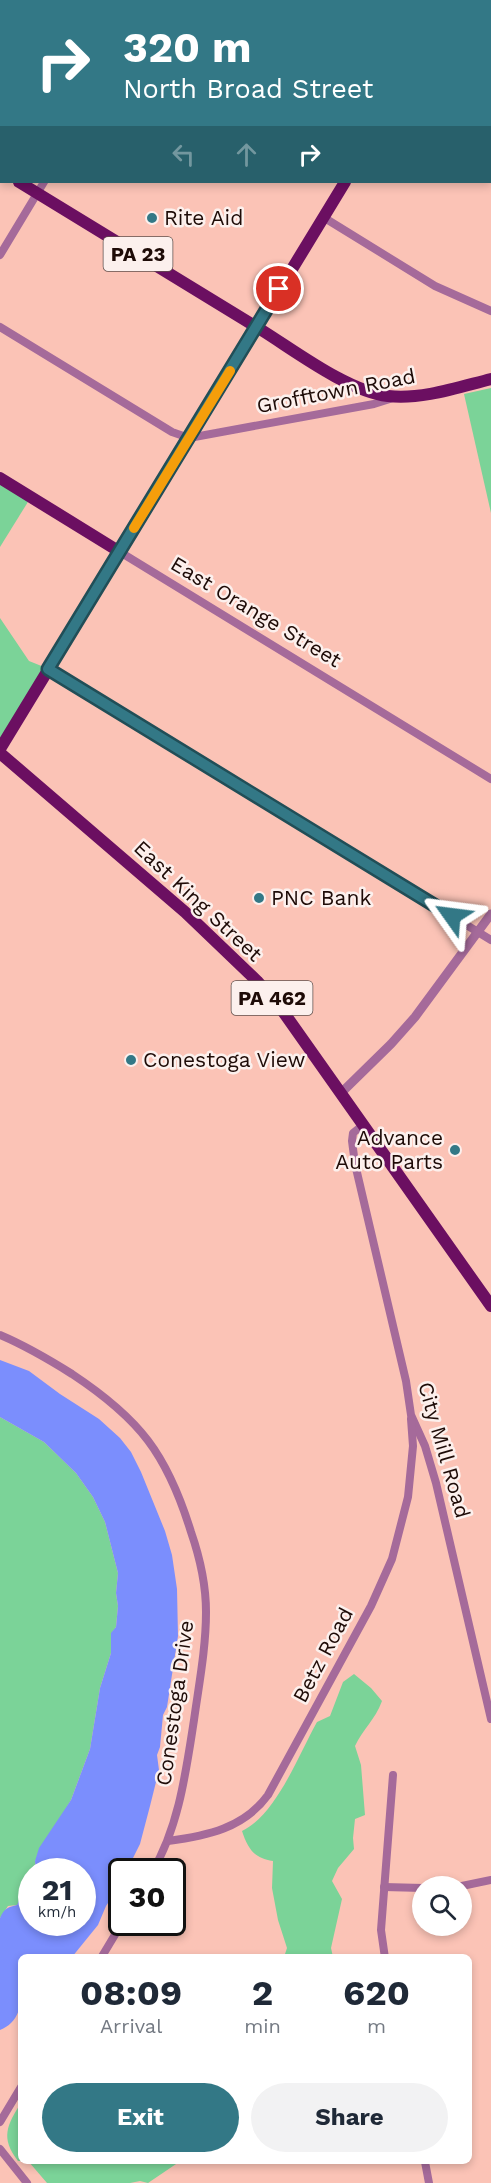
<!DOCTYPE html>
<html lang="en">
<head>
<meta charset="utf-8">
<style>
	body { margin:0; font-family:"Work Sans",sans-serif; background:#f2f2f3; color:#1f2937; height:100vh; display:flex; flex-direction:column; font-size:22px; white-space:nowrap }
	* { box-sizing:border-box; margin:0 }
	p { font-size:20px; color:#747a83 }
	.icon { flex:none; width:33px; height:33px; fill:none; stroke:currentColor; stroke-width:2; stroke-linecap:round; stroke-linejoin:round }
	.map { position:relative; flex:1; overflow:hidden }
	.sheet { position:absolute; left:18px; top:1954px; width:454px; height:210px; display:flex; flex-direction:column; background:#fff; border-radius:9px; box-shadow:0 3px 9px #0003 }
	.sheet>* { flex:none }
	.top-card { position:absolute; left:0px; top:0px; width:492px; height:183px; box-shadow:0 3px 9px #0003; background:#337886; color:#fff; overflow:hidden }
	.buttons { position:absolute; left:412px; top:1876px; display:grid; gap:12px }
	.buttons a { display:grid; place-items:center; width:60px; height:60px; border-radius:50%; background:#fff; box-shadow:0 3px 9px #0003; font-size:30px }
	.speed { position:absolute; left:18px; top:1858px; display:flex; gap:12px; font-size:30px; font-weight:700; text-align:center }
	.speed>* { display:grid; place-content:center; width:78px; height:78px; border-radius:50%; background:#fff; box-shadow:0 3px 9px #0003; line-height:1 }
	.speed small { font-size:15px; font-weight:400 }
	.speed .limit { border:3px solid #111; border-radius:9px; background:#fff; color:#111 }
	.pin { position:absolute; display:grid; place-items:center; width:51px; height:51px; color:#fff; margin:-26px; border:3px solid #fff; border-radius:50%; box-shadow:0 2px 6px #0007 }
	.me { position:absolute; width:66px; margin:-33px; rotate:301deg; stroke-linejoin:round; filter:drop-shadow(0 0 4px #0008) }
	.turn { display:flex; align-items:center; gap:21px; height:126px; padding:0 24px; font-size:27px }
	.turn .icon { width:78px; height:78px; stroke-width:2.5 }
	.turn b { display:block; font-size:42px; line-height:51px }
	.lanes { display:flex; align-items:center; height:57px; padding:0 24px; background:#0003; justify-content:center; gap:30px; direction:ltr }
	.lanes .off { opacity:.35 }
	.eta { display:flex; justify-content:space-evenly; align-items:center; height:102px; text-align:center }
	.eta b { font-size:36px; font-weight:700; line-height:42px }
	.action { display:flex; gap:12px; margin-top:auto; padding:12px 24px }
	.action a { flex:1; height:69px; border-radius:36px; background:#337886; color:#fff; font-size:24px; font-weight:700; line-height:69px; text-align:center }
	.action a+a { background:#f2f2f3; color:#1f2937 }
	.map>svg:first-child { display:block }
	.green { fill:#7bd398 }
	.water { fill:#7b8efd }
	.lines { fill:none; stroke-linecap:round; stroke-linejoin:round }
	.minor { stroke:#a56a9a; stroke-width:8 }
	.tertiary { stroke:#a56a9a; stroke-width:9 }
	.primary { stroke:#6b0f61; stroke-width:12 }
	.route-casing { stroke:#214e57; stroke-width:15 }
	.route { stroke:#337886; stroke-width:10 }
	.slow { stroke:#f59e0b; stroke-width:10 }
	.poi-dot { fill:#337886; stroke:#fcf0ed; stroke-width:2 }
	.labels { text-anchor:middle; stroke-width:5; stroke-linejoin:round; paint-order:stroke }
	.shield { fill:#fcf0ed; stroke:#61504c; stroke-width:1.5 }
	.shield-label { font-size:20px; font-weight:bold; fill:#1e0b07 }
	.poi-label { font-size:21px; fill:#1e0b07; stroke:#fcf0ed; text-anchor:start }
	.street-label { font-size:21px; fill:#1e0b07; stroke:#fcf0ed }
</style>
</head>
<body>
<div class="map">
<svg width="491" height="2183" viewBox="0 0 491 2183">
	<rect width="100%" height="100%" fill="#fbc3b6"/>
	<!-- green -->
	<g class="green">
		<path d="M491 388V513L464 394Z"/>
		<path d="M0 478 31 497 0 547Z"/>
		<path d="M0 618 29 661 49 669 0 749Z"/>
		<path d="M0 1417 44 1442 76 1473 93 1497 105 1522 118 1573 116 1593 118 1606 116 1627 111 1634V1653L100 1688 90 1749 71 1800 35 1861 36 1872H32L31 1878 26 1885 19 1902 17 1905 8 1906 0 1918Z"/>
		<path d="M354 1674 371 1688 382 1701C375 1720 363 1729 355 1746L361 1765 365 1815 355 1819 353 1838 354 1849 338 1868 332 1881 342 1899 331 1948 333 1957H284L287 1948 278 1920 272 1888 273 1861C254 1858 248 1849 242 1831 276 1815 298 1756 317 1722L330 1716 343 1682Z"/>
		<path d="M21 2103V2161H18C0 2138 7 2125 21 2103Z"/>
		<path d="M29 2162H179L148 2183 140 2181 130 2183H47Z"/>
	</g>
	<!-- water -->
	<path class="water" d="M0 1360 29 1371 60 1394 99 1419 120 1438 131 1452 141 1472 165 1531 172 1555 177 1589 178 1636 167 1707 163 1715 160 1747 157 1755 159 1770 150 1806 140 1844 126 1872H122L121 1883 106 1906 98 1925 72 1957 21 1958C21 1982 29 2019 0 2030V1918C4 1908 9 1907 17 1905L26 1885 31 1878 32 1923H82V1872H36L35 1861 39 1848 71 1800 90 1749 100 1688 111 1653V1633L116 1627 118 1606 116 1593 118 1573 105 1522 93 1497 76 1473 44 1442 0 1417Z"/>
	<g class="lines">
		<!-- minor -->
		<g class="minor">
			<path d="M432 0 434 2"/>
			<path d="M154 2V0"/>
			<path d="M455 2 456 0"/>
			<path d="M490 36H491"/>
			<path d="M0 42 2 43"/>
			<path d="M323 217 435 286 491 311"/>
			<path d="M0 255 44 182"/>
			<path d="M0 327 172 432 189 438 374 404 393 398"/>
			<path d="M120 552 491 779"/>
			<path d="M49 669 491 940"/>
			<path d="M363 1125 353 1133 352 1141 355 1164 406 1381 411 1415 425 1446 436 1483 491 1719"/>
			<path d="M0 1335C26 1346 48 1359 72 1374 140 1419 167 1454 191 1532 200 1558 206 1584 206 1612 206 1648 199 1684 194 1720 186 1771 179 1827 152 1872"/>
			<path d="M168 1841C207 1836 244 1828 268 1795L371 1606 392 1559 408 1497 413 1446 411 1419"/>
			<path d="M384 1887 423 1888"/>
			<path d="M457 1887 491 1880"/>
			<path d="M101 1958 122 1923"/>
			<path d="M385 1958 381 1930 393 1775"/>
			<path d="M0 2122 21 2087"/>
			<path d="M0 2149 27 2183"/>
			<path d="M425 2162 429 2183"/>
		</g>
		<!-- tertiary -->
		<path class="tertiary" d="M341 1093 391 1044 415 1017 491 914"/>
		<!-- primary -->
		<g class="primary">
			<path d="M213 0 215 2"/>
			<path d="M490 169H491"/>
			<path d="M0 170 2 171"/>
			<path d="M19 182C100 231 182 282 263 331 298 353 348 391 388 396 421 400 459 387 491 379"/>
			<path d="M0 478 120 552"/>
			<path d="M0 749 345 182"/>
			<path d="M0 753 185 912 257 981 282 1010 491 1306"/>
		</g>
	</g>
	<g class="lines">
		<defs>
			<path id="route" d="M279 289 48 669 452 916"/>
		</defs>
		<!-- route casing -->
		<use href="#route" class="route-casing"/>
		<!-- route -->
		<use href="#route" class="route"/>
		<!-- slow -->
		<path class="slow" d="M134 528 230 371"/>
	</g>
	<!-- markers -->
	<g class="poi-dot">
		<circle cx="152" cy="218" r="6"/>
		<circle cx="259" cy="898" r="6"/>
		<circle cx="131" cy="1060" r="6"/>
		<circle cx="455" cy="1150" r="6"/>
	</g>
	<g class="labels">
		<!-- shield labels -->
		<g class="shield">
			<rect x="103.5" y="237" width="69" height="34" rx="4.5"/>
			<rect x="231.5" y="981" width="81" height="34" rx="4.5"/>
		</g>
		<g class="shield-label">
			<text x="138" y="261">PA 23</text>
			<text x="272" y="1005">PA 462</text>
		</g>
		<!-- poi labels -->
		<g class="poi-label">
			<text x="164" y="225">Rite Aid</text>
			<text x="271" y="905">PNC Bank</text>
			<text x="143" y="1067">Conestoga View</text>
			<text x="443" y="1145" text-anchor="end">Advance<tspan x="443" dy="24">Auto Parts</tspan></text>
		</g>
		<!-- street labels -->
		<g class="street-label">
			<text transform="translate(336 391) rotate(-11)" y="7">Grofftown Road</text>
			<text transform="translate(256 612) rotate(31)" y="7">East Orange Street</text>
			<text transform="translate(198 901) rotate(43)" y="7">East King Street</text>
			<text transform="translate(444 1450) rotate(74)" y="7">City Mill Road</text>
			<text transform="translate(323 1655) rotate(-62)" y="7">Betz Road</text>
			<text transform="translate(175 1703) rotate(-82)" y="7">Conestoga Drive</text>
		</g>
	</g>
</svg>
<div class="buttons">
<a><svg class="icon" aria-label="search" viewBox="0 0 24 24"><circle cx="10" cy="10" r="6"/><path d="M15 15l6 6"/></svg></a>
</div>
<div class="speed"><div>21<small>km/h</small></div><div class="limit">30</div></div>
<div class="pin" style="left:279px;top:289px;background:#d93025"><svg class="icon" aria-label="arrive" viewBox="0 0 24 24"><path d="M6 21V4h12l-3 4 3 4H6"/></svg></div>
<svg class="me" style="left:452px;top:916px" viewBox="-20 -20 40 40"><path d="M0-17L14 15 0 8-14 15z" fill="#337886" stroke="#fff" stroke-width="4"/></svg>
<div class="top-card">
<div class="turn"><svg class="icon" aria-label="right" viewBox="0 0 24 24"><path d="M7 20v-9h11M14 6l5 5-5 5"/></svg><div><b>320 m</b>North Broad Street</div></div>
<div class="lanes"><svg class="icon off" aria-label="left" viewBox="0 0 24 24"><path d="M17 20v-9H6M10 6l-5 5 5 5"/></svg><svg class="icon off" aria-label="ahead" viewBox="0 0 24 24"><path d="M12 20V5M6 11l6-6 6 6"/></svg><svg class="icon" aria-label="right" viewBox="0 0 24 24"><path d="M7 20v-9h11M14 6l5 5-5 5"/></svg></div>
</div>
<section class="sheet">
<div class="eta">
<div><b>08:09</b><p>Arrival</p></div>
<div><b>2</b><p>min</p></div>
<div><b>620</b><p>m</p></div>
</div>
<div class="action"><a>Exit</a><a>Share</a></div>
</section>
</div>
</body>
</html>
